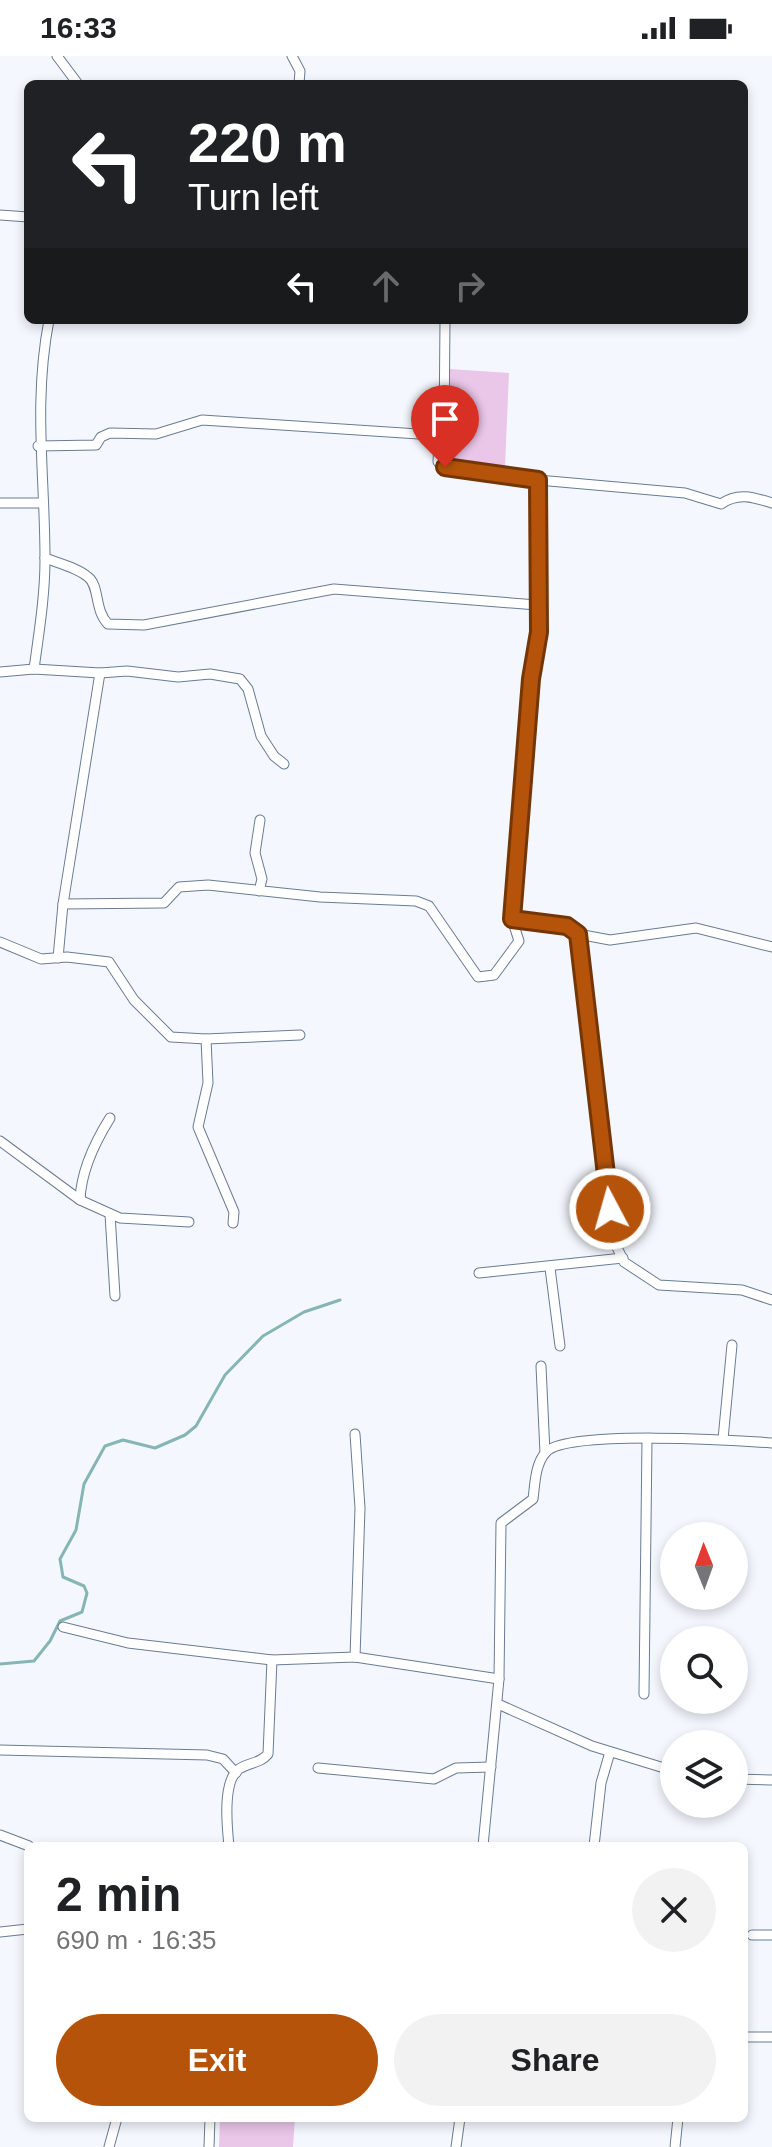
<!DOCTYPE html>
<html lang="en">
<head>
<meta charset="utf-8">
<style>
	body { margin:0; font-family:Helvetica,sans-serif; background:#f2f2f2; color:#202124; height:100vh; display:flex; flex-direction:column; font-size:30px; white-space:nowrap }
	* { box-sizing:border-box; margin:0 }
	p { font-size:26px; color:#757577 }
	.icon { flex:none; width:44px; height:44px; fill:none; stroke:currentColor; stroke-width:2; stroke-linecap:round; stroke-linejoin:round }
	.map { position:relative; flex:1; overflow:hidden }
	.sheet { position:absolute; left:24px; top:1786px; width:724px; height:280px; display:flex; flex-direction:column; background:#fff; border-radius:12px; box-shadow:0 4px 12px #0003 }
	.sheet>* { flex:none }
	.banner { position:absolute; left:24px; top:24px; width:724px; height:244px; border-radius:12px; box-shadow:0 4px 12px #0003; background:#202124; color:#fff; overflow:hidden }
	.needle { width:52px; rotate:359deg }
	.fabs { position:absolute; left:660px; top:1466px; display:grid; gap:16px }
	.fabs a { display:grid; place-items:center; width:88px; height:88px; border-radius:50%; background:#fff; box-shadow:0 4px 12px #0003; font-size:40px }
	.pin { position:absolute; display:grid; place-items:center; width:68px; height:68px; color:#fff; margin:-82px -34px; border-radius:50% 50% 50% 0; rotate:-45deg; box-shadow:0 0 8px #0007 }
	.pin .icon { rotate:45deg }
	.me { position:absolute; width:88px; margin:-44px; rotate:354deg; stroke-linejoin:round; filter:drop-shadow(0 0 6px #0008) }
	.turn { display:flex; align-items:center; gap:28px; height:168px; padding:0 32px; font-size:36px }
	.turn .icon { width:104px; height:104px; stroke-width:2.5 }
	.turn b { display:block; font-size:56px; line-height:68px }
	.lanes { display:flex; align-items:center; height:76px; padding:0 32px; background:#0003; justify-content:center; gap:40px; direction:ltr }
	.lanes .off { opacity:.35 }
	.round { display:grid; place-items:center; flex:none; width:84px; height:84px; border-radius:42px; background:#f2f2f2 }
	.summary { display:flex; align-items:center; justify-content:space-between; height:136px; padding:0 32px }
	h1 { font-size:48px; font-weight:700; line-height:60px }
	.cta { display:flex; gap:16px; margin-top:auto; padding:16px 32px }
	.cta a { flex:1; height:92px; border-radius:48px; background:#b45309; color:#fff; font-size:32px; font-weight:700; line-height:92px; text-align:center }
	.cta a+a { background:#f2f2f2; color:#202124 }
	.status { display:flex; justify-content:space-between; align-items:center; height:56px; padding:0 40px; background:#fff; direction:ltr }
	.status svg { height:22px; fill:currentColor }
	.map>svg:first-child { display:block }
	.green { fill:#eac6e9 }
	.lines { fill:none; stroke-linecap:round; stroke-linejoin:round }
	.stream { stroke:#85b5b4; stroke-width:3 }
	.minor-casing { stroke:#697b95; stroke-width:11 }
	.minor { stroke:#fff; stroke-width:9 }
	.route-casing { stroke:#753606; stroke-width:20 }
	.route { stroke:#b45309; stroke-width:14 }
</style>
</head>
<body>
<div class="status"><b>16:33</b><svg viewBox="0 0 49 12"><path d="M0 12V9h3v3zM5 12V6h3v6zM10 12V3h3v9zM15 12V0h3v12zM26 1h20v11H26zM47 4h2v5h-2z"/></svg></div>
<div class="map">
<svg width="772" height="2091" viewBox="0 0 772 2091">
	<rect width="100%" height="100%" fill="#f4f8fe"/>
	<!-- green -->
	<g class="green">
		<path d="M450 313 509 317 505 411 448 406Z"/>
		<path d="M220 2062H295L293 2091H219Z"/>
	</g>
	<g class="lines">
		<!-- stream -->
		<path class="stream" d="M0 1608 34 1605 50 1585 60 1565 82 1556 87 1537 84 1530 63 1521 60 1503 76 1474 84 1428 105 1390 123 1384 155 1392 185 1379 196 1370 225 1319 263 1280 304 1256 340 1244"/>
		<defs>
			<g id="minor">
				<path d="M57 0 78 28"/>
				<path d="M292 0 300 15 299 28"/>
				<path d="M0 159 28 161"/>
				<path d="M439 384 444 377 445 264"/>
				<path d="M38 390 96 389 101 381 110 377 156 378 202 364 434 379 439 384 438 406 445 411 538 424 685 437 721 448C738 436 753 441 772 447"/>
				<path d="M538 424 539 576 531 623 512 863 567 870 578 878 613 1183 624 1206 659 1229 742 1234 772 1244"/>
				<path d="M0 447H43"/>
				<path d="M45 502C58 507 78 512 88 521 100 530 94 554 108 568L144 569 334 533 537 549"/>
				<path d="M34 613C39 576 45 540 45 503 45 420 33 347 49 264"/>
				<path d="M0 616 34 613 100 617 127 615 178 621 210 618 240 623 248 633 261 680 274 700 284 708"/>
				<path d="M259 835 262 823 255 797 260 764"/>
				<path d="M63 848 164 847 179 831 208 829 320 841 416 845 429 850 478 921 494 919 519 885 512 863"/>
				<path d="M578 878 610 884 696 872 772 891"/>
				<path d="M0 886 41 903 67 901 109 906 134 944 171 981 206 983 300 979"/>
				<path d="M58 902 63 848 100 617"/>
				<path d="M206 983 208 1027 198 1071 234 1156 233 1167"/>
				<path d="M0 1085 80 1144 120 1162 189 1166"/>
				<path d="M80 1144C81 1116 95 1086 110 1062"/>
				<path d="M110 1158 115 1240"/>
				<path d="M550 1212 560 1290"/>
				<path d="M479 1217 623 1202"/>
				<path d="M541 1310 545 1397"/>
				<path d="M723 1383 732 1289"/>
				<path d="M63 1571 128 1587 272 1604 355 1601 499 1623"/>
				<path d="M355 1601 360 1452 355 1378"/>
				<path d="M644 1638 647 1384"/>
				<path d="M498 1648 592 1690 674 1715"/>
				<path d="M0 1694 207 1699 223 1703 236 1717"/>
				<path d="M318 1712 434 1723 456 1712 491 1711"/>
				<path d="M734 1723 772 1724"/>
				<path d="M0 1779 29 1790"/>
				<path d="M229 1790C227 1771 222 1725 239 1713 249 1706 260 1708 268 1698L272 1604"/>
				<path d="M483 1790 499 1623 501 1467 533 1443C535 1428 535 1408 546 1396 568 1374 735 1384 772 1387"/>
				<path d="M594 1790 601 1727 610 1696"/>
				<path d="M0 1876 28 1873"/>
				<path d="M752 1879H772"/>
				<path d="M744 1981H772"/>
				<path d="M109 2091 117 2062"/>
				<path d="M209 2091 210 2062"/>
				<path d="M456 2091 460 2062"/>
				<path d="M675 2091 678 2062"/>
			</g>
		</defs>
		<!-- minor casing -->
		<use href="#minor" class="minor-casing"/>
		<!-- minor -->
		<use href="#minor" class="minor"/>
	</g>
	<g class="lines">
		<defs>
			<path id="route" d="M445 411 538 424 539 576 531 623 512 863 567 870 578 878 610 1153"/>
		</defs>
		<!-- route casing -->
		<use href="#route" class="route-casing"/>
		<!-- route -->
		<use href="#route" class="route"/>
	</g>
</svg>
<div class="fabs">
<a><svg class="needle" viewBox="-14 -14 28 28"><path d="M0-13l5 13h-10z" fill="#e53935"/><path d="M0 13l5-13h-10z" fill="#757577"/></svg></a>
<a><svg class="icon" aria-label="search" viewBox="0 0 24 24"><circle cx="10" cy="10" r="6"/><path d="M15 15l6 6"/></svg></a>
<a><svg class="icon" aria-label="layers" viewBox="0 0 24 24"><path d="M12 4l9 5-9 5-9-5zM3 14l9 5 9-5"/></svg></a>
</div>
<div class="pin" style="left:445px;top:411px;background:#d93025"><svg class="icon" aria-label="arrive" viewBox="0 0 24 24"><path d="M6 21V4h12l-3 4 3 4H6"/></svg></div>
<svg class="me" style="left:610px;top:1153px" viewBox="-20 -20 40 40"><circle r="17" fill="#b45309" stroke="#fff" stroke-width="3"/><path d="M0-11L8 9 0 5-8 9z" fill="#fff"/></svg>
<div class="banner">
<div class="turn"><svg class="icon" aria-label="left" viewBox="0 0 24 24"><path d="M17 20v-9H6M10 6l-5 5 5 5"/></svg><div><b>220 m</b>Turn left</div></div>
<div class="lanes"><svg class="icon" aria-label="left" viewBox="0 0 24 24"><path d="M17 20v-9H6M10 6l-5 5 5 5"/></svg><svg class="icon off" aria-label="ahead" viewBox="0 0 24 24"><path d="M12 20V5M6 11l6-6 6 6"/></svg><svg class="icon off" aria-label="right" viewBox="0 0 24 24"><path d="M7 20v-9h11M14 6l5 5-5 5"/></svg></div>
</div>
<section class="sheet">
<div class="summary"><div><h1>2 min</h1><p>690 m · 16:35</p></div><a class="round"><svg class="icon" aria-label="close" viewBox="0 0 24 24"><path d="M6 6l12 12M18 6L6 18"/></svg></a></div>
<div class="cta"><a>Exit</a><a>Share</a></div>
</section>
</div>
</body>
</html>
